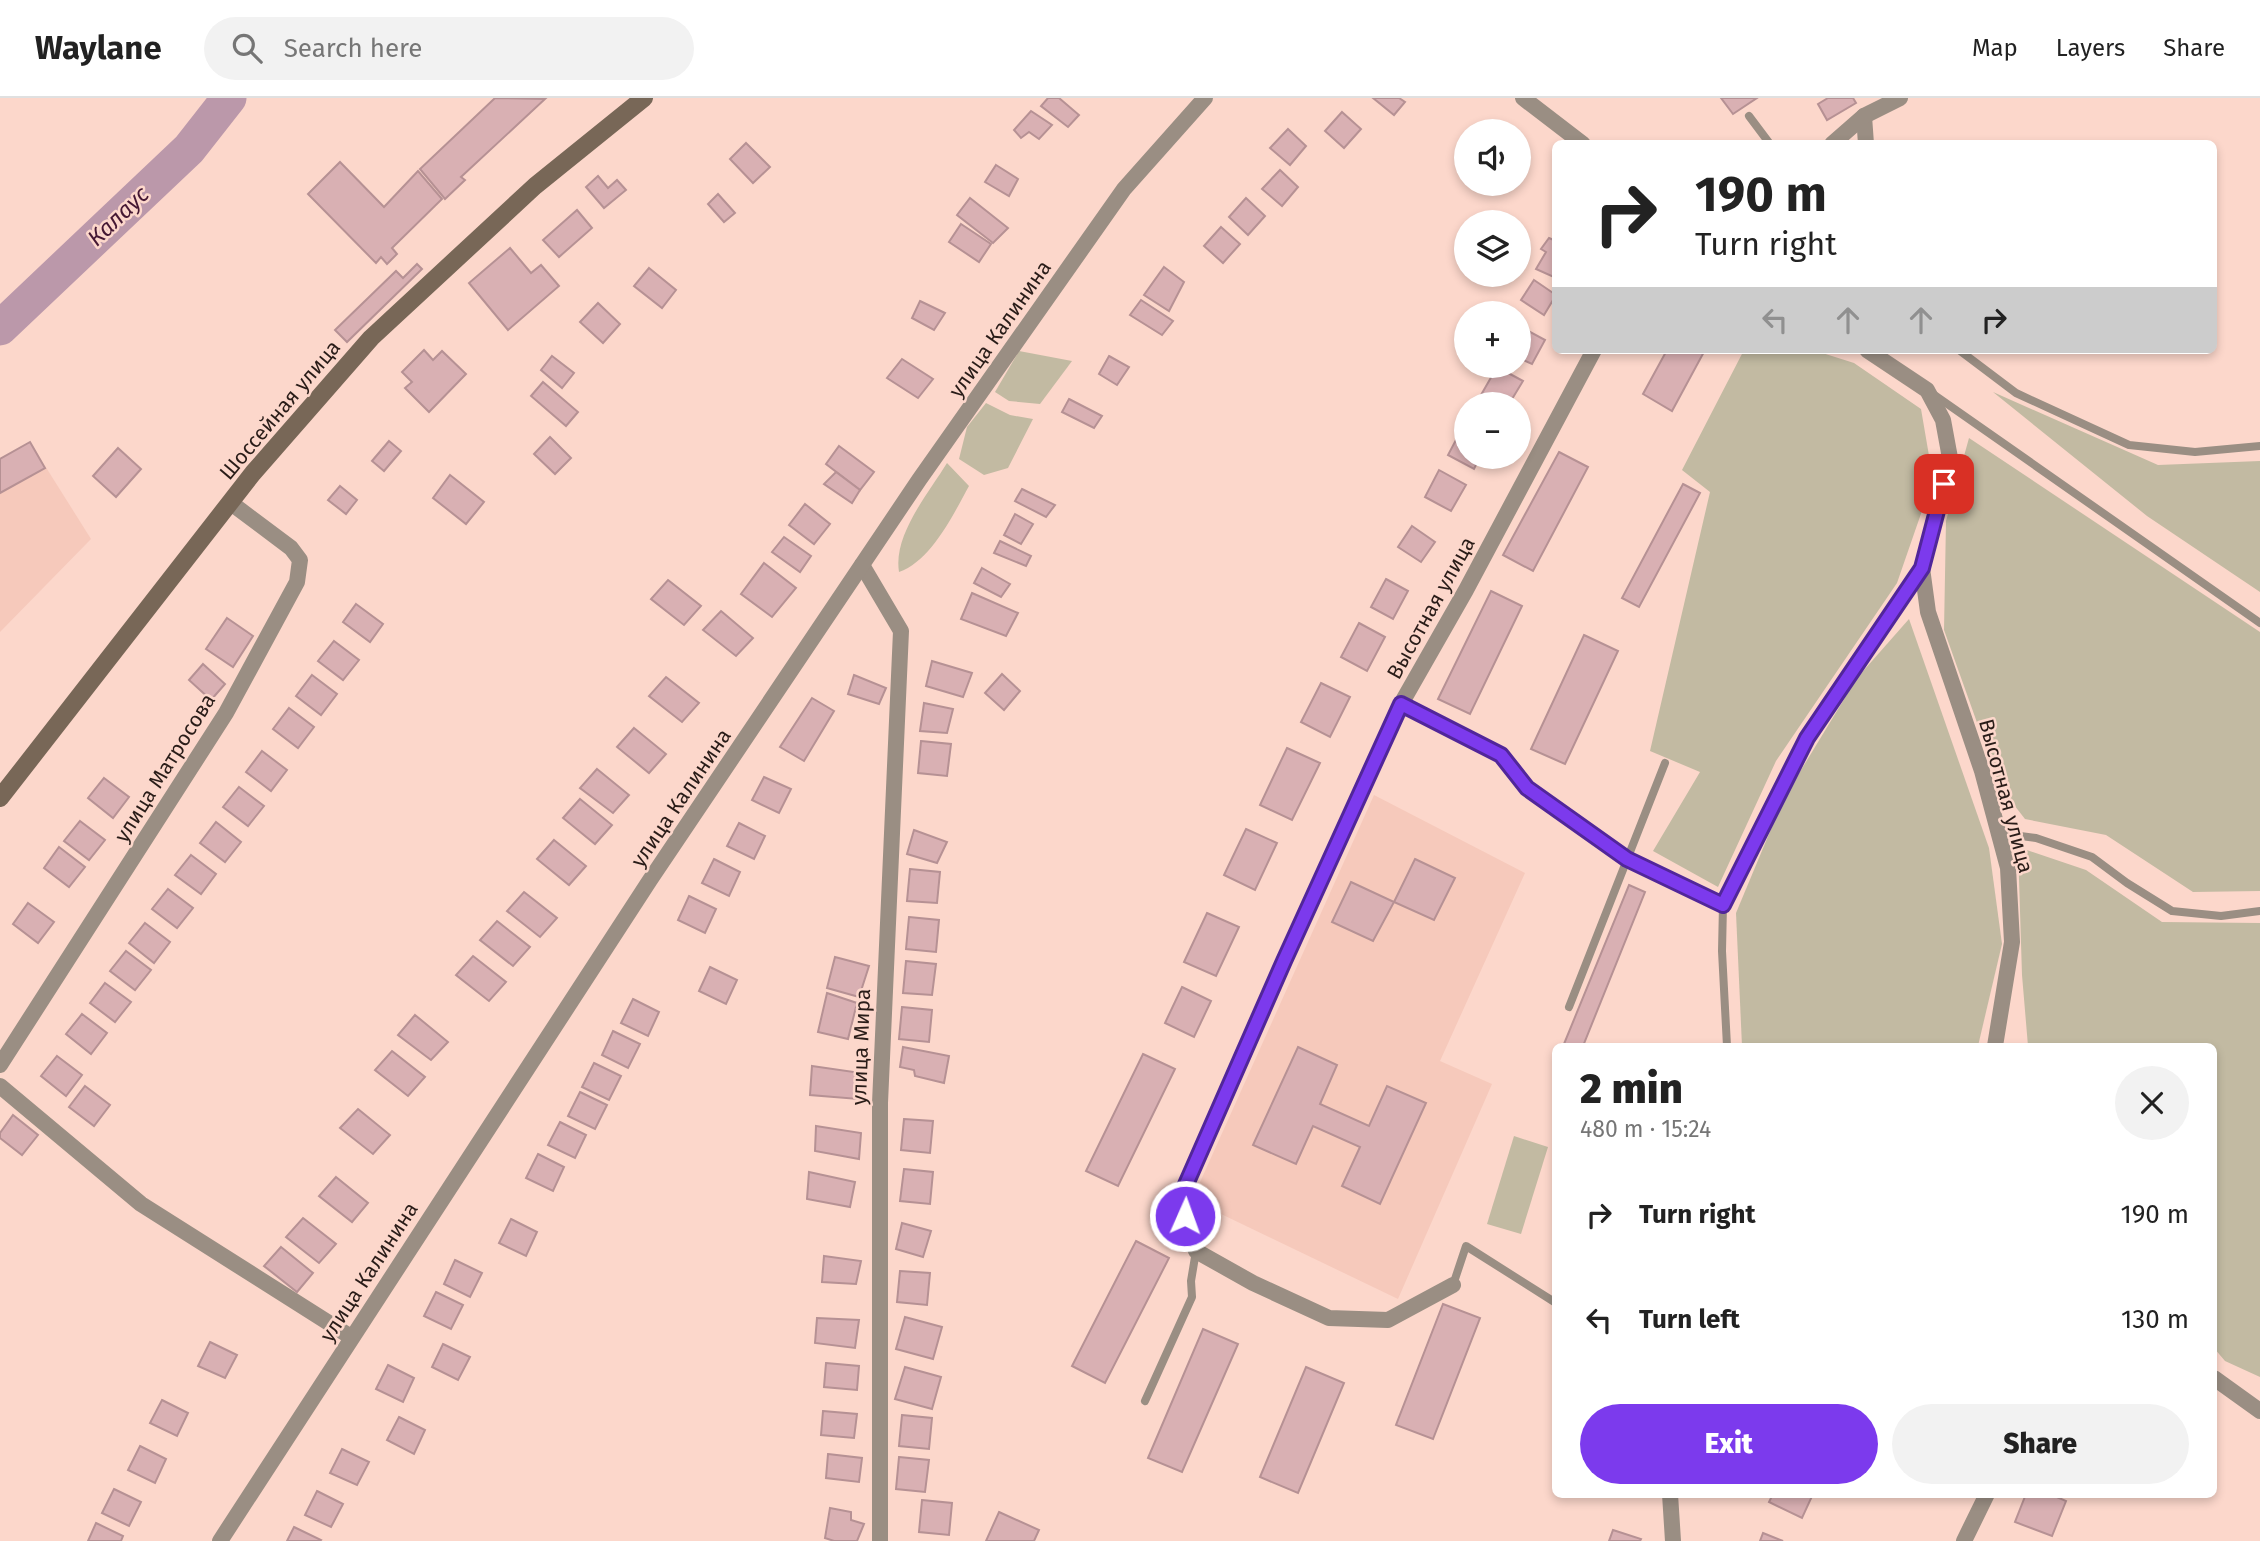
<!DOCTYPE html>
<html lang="en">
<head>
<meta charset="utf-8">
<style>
	body { margin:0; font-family:"Fira Sans",sans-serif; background:#f2f2f2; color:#222; height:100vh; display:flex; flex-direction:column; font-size:26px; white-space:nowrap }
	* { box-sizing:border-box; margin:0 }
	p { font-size:23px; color:#767676 }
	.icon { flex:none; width:38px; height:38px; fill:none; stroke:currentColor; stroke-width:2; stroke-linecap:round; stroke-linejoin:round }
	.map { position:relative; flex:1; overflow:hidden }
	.drawer { position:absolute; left:1552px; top:945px; width:665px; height:455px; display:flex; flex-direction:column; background:#fff; border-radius:10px; box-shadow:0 4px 10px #0003 }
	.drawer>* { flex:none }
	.guide { position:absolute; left:1552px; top:42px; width:665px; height:214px; border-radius:10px; box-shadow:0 4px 10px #0003; background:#fff; color:#222; overflow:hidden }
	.buttons { position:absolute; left:1454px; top:21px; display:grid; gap:14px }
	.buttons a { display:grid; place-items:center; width:77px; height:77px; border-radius:50%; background:#fff; box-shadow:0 4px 10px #0003; font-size:35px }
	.pin { position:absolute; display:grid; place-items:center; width:60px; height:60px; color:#fff; margin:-30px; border-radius:14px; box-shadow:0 4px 10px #0006 }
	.me { position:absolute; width:77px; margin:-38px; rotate:2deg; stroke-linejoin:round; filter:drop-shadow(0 0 5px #0008) }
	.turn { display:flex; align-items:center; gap:24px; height:147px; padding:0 28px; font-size:32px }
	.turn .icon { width:91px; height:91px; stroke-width:2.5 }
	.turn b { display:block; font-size:49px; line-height:60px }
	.lanes { display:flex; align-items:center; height:66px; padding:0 28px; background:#0003; justify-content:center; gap:35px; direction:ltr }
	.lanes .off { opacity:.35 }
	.round { display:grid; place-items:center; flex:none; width:74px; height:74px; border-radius:37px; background:#f2f2f2 }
	.overview { display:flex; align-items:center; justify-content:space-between; height:119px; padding:0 28px }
	h1 { font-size:42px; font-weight:800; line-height:52px }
	.cta { display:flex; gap:14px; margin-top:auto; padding:14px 28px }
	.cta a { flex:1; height:80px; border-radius:42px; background:#7c3aed; color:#fff; font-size:28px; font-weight:800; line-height:80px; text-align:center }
	.cta a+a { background:#f2f2f2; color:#222 }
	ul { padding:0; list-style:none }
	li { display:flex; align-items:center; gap:21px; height:105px; padding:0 28px }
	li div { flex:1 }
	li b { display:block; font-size:26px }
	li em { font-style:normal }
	header { display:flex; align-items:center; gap:42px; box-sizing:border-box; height:98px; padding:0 35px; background:#fff; border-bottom:2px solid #e0e0e0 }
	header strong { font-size:33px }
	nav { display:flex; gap:38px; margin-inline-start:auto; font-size:24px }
	.search { width:490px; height:63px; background:#f2f2f2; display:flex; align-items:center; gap:18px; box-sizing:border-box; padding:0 24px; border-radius:38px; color:#767676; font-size:26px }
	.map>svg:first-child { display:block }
	.built { fill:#f6c9bb }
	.green { fill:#c2baa2 }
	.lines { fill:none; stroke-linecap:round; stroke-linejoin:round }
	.river { stroke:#bb98aa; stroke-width:35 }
	.building { fill:#d9b0b3; stroke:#b69194; stroke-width:2 }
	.lane { stroke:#9a8e83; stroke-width:8 }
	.street { stroke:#9a8e83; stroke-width:16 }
	.secondary { stroke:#786757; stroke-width:18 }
	.route-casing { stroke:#51269a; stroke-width:18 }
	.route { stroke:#7c3aed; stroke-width:12 }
	.labels { text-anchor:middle; stroke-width:5; stroke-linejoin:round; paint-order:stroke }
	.street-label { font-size:21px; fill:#291c18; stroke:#fcd7cb }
	.water-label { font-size:23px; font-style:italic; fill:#451833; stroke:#fcd7cb }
</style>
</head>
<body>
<header>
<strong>Waylane</strong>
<div class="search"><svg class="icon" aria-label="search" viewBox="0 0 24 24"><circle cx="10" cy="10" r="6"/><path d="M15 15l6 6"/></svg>Search here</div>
<nav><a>Map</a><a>Layers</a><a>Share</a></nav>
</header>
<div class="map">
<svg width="2260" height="1443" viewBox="0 0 2260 1443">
	<rect width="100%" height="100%" fill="#fcd7cb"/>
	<!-- built -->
	<g class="built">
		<path d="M30 344 91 441 0 534V361Z"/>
		<path d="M1374 697 1525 775 1440 963 1492 986 1398 1201 1192 1102Z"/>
	</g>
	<!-- green -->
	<g class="green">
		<path d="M1744 252H1813L1854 265 1921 311 1933 381 1897 485 1776 663 1718 789 1653 753 1700 674 1650 653 1710 394 1682 372Z"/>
		<path d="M1019 253 1072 263 1040 306 1009 303 995 294Z"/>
		<path d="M1993 294 2158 367 2260 363V494L2147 418Z"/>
		<path d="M986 305 1010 317 1033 321 1008 370 984 377 959 361 967 329Z"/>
		<path d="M1969 340 2260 534V793L2193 794 2106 737 2025 721 2000 689 1944 532 1946 423Z"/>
		<path d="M947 365 969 388C953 417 931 463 899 474 893 437 928 396 947 365Z"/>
		<path d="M1909 521 1989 750 2002 846 1978 948H1742L1736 815 1784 700 1857 580Z"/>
		<path d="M2018 749 2086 772 2162 824 2260 825V1279L2225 1263 2214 1250V948H2028L2022 877Z"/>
		<path d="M1514 1038 1548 1049 1521 1136 1487 1126Z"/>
	</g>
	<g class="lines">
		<!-- river -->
		<path class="river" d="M0 230 189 51 229 0"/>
	</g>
	<!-- building -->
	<g class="building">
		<path d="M495 0 545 1 461 79 465 82 445 101 420 71Z"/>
		<path d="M1048 0H1059L1079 17 1068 29 1041 8Z"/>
		<path d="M1373 0H1399L1405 4 1394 17Z"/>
		<path d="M1721 0H1757L1733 16Z"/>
		<path d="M1828 0H1853L1856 5 1827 22 1818 6Z"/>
		<path d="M1031 13 1052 27 1039 41 1029 34 1021 40 1014 32Z"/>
		<path d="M1342 14 1361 31 1344 50 1325 33Z"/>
		<path d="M1288 31 1306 48 1290 67 1270 50Z"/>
		<path d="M746 45 770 69 753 85 730 61Z"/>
		<path d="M340 64 384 109 418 73 442 101 392 150 397 156 387 166 381 159 376 165 308 96Z"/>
		<path d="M996 67 1018 81 1009 98 985 84Z"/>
		<path d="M1280 72 1298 89 1282 108 1262 91Z"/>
		<path d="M598 78 608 90 617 82 626 92 604 110 586 89Z"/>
		<path d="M718 96 735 115 724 124 708 106Z"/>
		<path d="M970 100 1008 130 993 145 957 117Z"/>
		<path d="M1246 100 1265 118 1248 137 1229 119Z"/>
		<path d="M577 112 592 130 559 159 543 142Z"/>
		<path d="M961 126 991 146 979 164 949 144Z"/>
		<path d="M1221 129 1240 146 1223 165 1204 148Z"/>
		<path d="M1549 140 1556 143V180L1536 171 1546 154 1541 151Z"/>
		<path d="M510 150 531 175 541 167 559 188 508 232 469 185Z"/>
		<path d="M417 166 422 171 347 244 335 232 396 173 403 180Z"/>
		<path d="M1164 169 1184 184 1169 213 1144 197Z"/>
		<path d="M649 170 676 192 662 210 634 188Z"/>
		<path d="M1534 182 1556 197 1544 217 1521 202Z"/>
		<path d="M1141 202 1173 223 1162 237 1130 217Z"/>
		<path d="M920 203 945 215 934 232 912 220Z"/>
		<path d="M598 205 620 226 603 245 580 224Z"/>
		<path d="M1519 228 1545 242 1532 266 1519 260Z"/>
		<path d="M424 252 433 262 442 253 466 276 429 314 405 290 412 284 402 274Z"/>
		<path d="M1667 252H1705L1672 313 1643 296Z"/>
		<path d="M552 258 574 275 562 290 541 272Z"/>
		<path d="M1109 258 1129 269 1117 287 1099 276Z"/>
		<path d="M902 261 933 281 918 300 887 280Z"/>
		<path d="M1497 269 1523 283 1509 306H1495L1481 297Z"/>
		<path d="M543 284 578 314 566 328 531 298Z"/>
		<path d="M1069 301 1102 318 1094 330 1062 314Z"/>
		<path d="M1466 323V359H1480L1474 371 1448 357Z"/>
		<path d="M550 339 571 360 555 376 534 356Z"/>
		<path d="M389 343 401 353 384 373 372 363Z"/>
		<path d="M30 344 45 370 0 395V361Z"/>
		<path d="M839 348 874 374 860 392 826 366Z"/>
		<path d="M118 350 141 371 116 399 93 378Z"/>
		<path d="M1559 354 1588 369 1533 473 1503 457Z"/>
		<path d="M1439 372 1466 387 1451 413 1425 399Z"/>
		<path d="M836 374 860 392 852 405 824 386Z"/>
		<path d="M450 377 484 404 466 426 433 400Z"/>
		<path d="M1683 386 1700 395 1639 509 1622 500Z"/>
		<path d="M340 388 357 402 346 416 328 402Z"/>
		<path d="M1022 391 1055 407 1046 419 1015 403Z"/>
		<path d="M805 406 830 426 814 446 789 427Z"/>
		<path d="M1015 416 1033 426 1021 446 1004 437Z"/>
		<path d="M1412 428 1435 444 1421 464 1398 449Z"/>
		<path d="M784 439 811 458 800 474 772 454Z"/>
		<path d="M1000 443 1031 458 1026 468 994 455Z"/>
		<path d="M764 465 796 490 772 519 741 496Z"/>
		<path d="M982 470 1010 486 1001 499 974 485Z"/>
		<path d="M1386 481 1408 493 1393 521 1371 509Z"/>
		<path d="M668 482 701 508 684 527 651 501Z"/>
		<path d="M1491 493 1522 508 1470 616 1438 601Z"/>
		<path d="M972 495 1018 515 1006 538 961 521Z"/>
		<path d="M356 506 383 526 370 544 343 524Z"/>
		<path d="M721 513 753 540 736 558 703 532Z"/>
		<path d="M227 520 253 538 233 569 206 551Z"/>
		<path d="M1359 525 1385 539 1367 573 1341 559Z"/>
		<path d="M1584 537 1618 553 1565 666 1531 651Z"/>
		<path d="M334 543 359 562 343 582 318 563Z"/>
		<path d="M932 563 972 575 963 599 926 588Z"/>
		<path d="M203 566 225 586 211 602 189 582Z"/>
		<path d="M1002 576 1020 593 1004 612 985 595Z"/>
		<path d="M312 577 337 596 321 617 296 598Z"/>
		<path d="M854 577 886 590 879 606 848 596Z"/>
		<path d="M666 579 699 605 682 624 649 598Z"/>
		<path d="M1321 585 1350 599 1330 639 1301 624Z"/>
		<path d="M812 600 834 613 804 663 780 649Z"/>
		<path d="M924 605 953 611 947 635 920 633Z"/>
		<path d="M289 610 314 629 298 650 273 631Z"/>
		<path d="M634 630 666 656 649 675 617 649Z"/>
		<path d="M921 643 951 646 947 678 918 675Z"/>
		<path d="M1287 650 1320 665 1292 722 1260 707Z"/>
		<path d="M262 653 287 672 271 693 246 674Z"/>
		<path d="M597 671 629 697 613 715 580 690Z"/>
		<path d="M764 679 791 691 779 715 752 702Z"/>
		<path d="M104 680 129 699 113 720 88 700Z"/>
		<path d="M239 689 264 708 248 728 223 709Z"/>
		<path d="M580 701 612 727 595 746 563 720Z"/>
		<path d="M80 723 105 742 89 762 64 743Z"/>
		<path d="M216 724 241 744 225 764 200 745Z"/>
		<path d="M739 725 765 738 754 761 727 748Z"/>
		<path d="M1246 731 1277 745 1255 792 1224 777Z"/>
		<path d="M914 732 947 744 937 765 907 756Z"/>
		<path d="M554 742 586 768 569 787 537 761Z"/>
		<path d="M59 749 85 769 69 789 44 770Z"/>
		<path d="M191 757 216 776 201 796 175 777Z"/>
		<path d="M714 761 740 774 729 798 702 785Z"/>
		<path d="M1415 761 1455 780 1434 822 1394 804Z"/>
		<path d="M910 771 940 774 937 805 907 803Z"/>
		<path d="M1351 784 1394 804 1373 843 1332 824Z"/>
		<path d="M1629 787 1645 794 1583 948H1570L1564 946Z"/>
		<path d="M168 791 193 810 177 830 152 811Z"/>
		<path d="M524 794 557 820 540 839 507 813Z"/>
		<path d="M689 798 716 811 705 835 678 822Z"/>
		<path d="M28 805 54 824 38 845 13 826Z"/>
		<path d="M1207 815 1239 829 1216 878 1184 864Z"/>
		<path d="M909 819 939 822 936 854 906 851Z"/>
		<path d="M497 823 530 849 513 868 480 842Z"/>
		<path d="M145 825 170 844 154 865 129 845Z"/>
		<path d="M126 853 151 872 135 892 110 873Z"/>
		<path d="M473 858 506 884 489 903 456 877Z"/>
		<path d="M835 859 869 868 859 899 827 890Z"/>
		<path d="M906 863 936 866 932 897 903 895Z"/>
		<path d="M710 869 737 882 726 906 699 893Z"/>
		<path d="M105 885 131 904 115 924 90 905Z"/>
		<path d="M1182 889 1211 903 1194 939 1165 925Z"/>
		<path d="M827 895 857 905 848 941 818 934Z"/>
		<path d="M633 901 659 914 648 938 621 925Z"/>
		<path d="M902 909 932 912 929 944 899 941Z"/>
		<path d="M82 916 107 935 91 956 66 936Z"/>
		<path d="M415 917 448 944 431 962 398 937Z"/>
		<path d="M613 933 640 946 628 970 602 957Z"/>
		<path d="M903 949 949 958 944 985 915 978 914 972 900 969Z"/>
		<path d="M1298 949 1337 967 1320 1006 1369 1028 1387 988 1426 1005 1380 1106 1342 1088 1360 1049 1313 1028 1296 1066 1253 1047Z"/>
		<path d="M392 953 425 979 408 998 375 972Z"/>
		<path d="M1143 956 1175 971 1118 1088 1086 1073Z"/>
		<path d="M57 958 82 977 66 998 41 978Z"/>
		<path d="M594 965 621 978 609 1002 582 989Z"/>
		<path d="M812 968 861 975 858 1001 810 997Z"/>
		<path d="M85 988 110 1007 94 1028 69 1009Z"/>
		<path d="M580 994 607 1007 595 1031 568 1018Z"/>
		<path d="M358 1011 390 1037 373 1056 340 1030Z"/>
		<path d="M13 1017 38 1037 22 1057 0 1040V1035Z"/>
		<path d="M904 1021 933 1023 930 1055 901 1052Z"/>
		<path d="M560 1024 586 1037 575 1060 548 1047Z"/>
		<path d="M816 1028 861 1035 859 1061 815 1053Z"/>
		<path d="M538 1056 564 1069 553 1093 526 1080Z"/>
		<path d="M904 1071 933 1074 930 1106 900 1103Z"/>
		<path d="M809 1074 855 1084 850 1109 807 1101Z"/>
		<path d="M336 1079 368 1105 352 1124 319 1098Z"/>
		<path d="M303 1120 336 1146 319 1165 286 1139Z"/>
		<path d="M511 1121 537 1134 526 1158 499 1145Z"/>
		<path d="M902 1125 931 1133 923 1159 896 1151Z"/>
		<path d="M1136 1143 1169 1160 1105 1285 1072 1268Z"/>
		<path d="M281 1149 313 1175 297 1194 264 1168Z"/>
		<path d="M824 1158 861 1163 856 1186 822 1184Z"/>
		<path d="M455 1162 482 1175 470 1199 444 1186Z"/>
		<path d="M900 1173 930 1175 927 1207 897 1204Z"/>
		<path d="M436 1194 463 1207 451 1231 424 1218Z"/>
		<path d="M1443 1206 1480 1220 1433 1341 1396 1327Z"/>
		<path d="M905 1219 942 1229 933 1261 896 1251Z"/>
		<path d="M817 1220 859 1222 855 1250 815 1245Z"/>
		<path d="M1203 1231 1238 1246 1182 1374 1148 1360Z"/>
		<path d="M210 1244 237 1257 225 1280 198 1268Z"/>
		<path d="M443 1246 470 1259 458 1282 432 1269Z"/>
		<path d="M826 1265 859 1268 857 1292 824 1289Z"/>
		<path d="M388 1267 414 1280 403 1304 376 1291Z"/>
		<path d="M905 1269 941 1279 932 1311 895 1301Z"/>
		<path d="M1306 1269 1344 1285 1298 1395 1260 1379Z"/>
		<path d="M162 1302 188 1315 177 1338 150 1325Z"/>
		<path d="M823 1313 857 1316 854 1340 821 1337Z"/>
		<path d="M902 1317 932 1320 929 1351 899 1348Z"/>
		<path d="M399 1319 425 1332 414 1356 387 1342Z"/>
		<path d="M140 1348 166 1361 155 1385 128 1372Z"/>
		<path d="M342 1351 369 1364 357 1387 330 1375Z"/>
		<path d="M828 1356 862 1360 859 1384 826 1380Z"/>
		<path d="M899 1359 929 1362 925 1394 896 1391Z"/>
		<path d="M114 1391 141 1404 129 1428 102 1415Z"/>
		<path d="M317 1393 343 1406 331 1429 305 1417Z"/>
		<path d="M1773 1396H1813L1802 1420 1769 1404Z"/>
		<path d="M2026 1396H2050L2066 1403 2052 1438 2015 1424Z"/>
		<path d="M922 1402 952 1405 949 1437 919 1434Z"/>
		<path d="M830 1410 851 1414V1422L864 1426 857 1443H834L825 1440Z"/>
		<path d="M999 1414 1039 1432 1034 1443H986Z"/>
		<path d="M96 1425 123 1438 121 1443H88Z"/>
		<path d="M294 1429 321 1442 320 1443H287Z"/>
		<path d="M1613 1432 1641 1441 1640 1443H1609Z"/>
		<path d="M1763 1435 1783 1443H1760Z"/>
	</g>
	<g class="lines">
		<!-- lane -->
		<g class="lane">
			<path d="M1749 18 1770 46"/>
			<path d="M1959 252 2016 295 2129 347 2195 354 2260 348"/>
			<path d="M1933 296 2260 525"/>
			<path d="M1401 606 1501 657 1527 689 1627 761 1723 807"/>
			<path d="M1998 735 2036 740 2092 759 2127 785 2172 813 2221 818 2260 813"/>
			<path d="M1569 909 1665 665"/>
			<path d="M1727 948 1722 853 1723 807 1807 640 1921 471"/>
			<path d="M1453 1187 1466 1148 1556 1205"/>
			<path d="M1145 1303 1192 1199 1191 1183 1196 1153"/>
		</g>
		<!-- street -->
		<g class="street">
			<path d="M1523 0 1583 46"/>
			<path d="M1864 18 1866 46"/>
			<path d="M1832 46 1864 18 1900 0"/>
			<path d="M1867 252 1927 292 1943 322 1950 360 1922 470 1928 514 1982 673 2008 770 2012 844 1995 948"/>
			<path d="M862 467 901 533 880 1005V1443"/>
			<path d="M0 967 226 615 297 484 300 462 291 450 231 405"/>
			<path d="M0 988 141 1106 351 1239"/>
			<path d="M1453 1187 1388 1222 1329 1220 1253 1185 1196 1153 1180 1100 1284 863 1401 606 1466 492 1594 252"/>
			<path d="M2214 1280 2260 1313"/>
			<path d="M1670 1396 1673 1443"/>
			<path d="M220 1443 650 782 919 382 1124 91 1205 0"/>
			<path d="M1964 1443 1987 1396"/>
		</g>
		<!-- secondary -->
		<path class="secondary" d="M0 700 253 375 371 240 535 88 644 0"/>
	</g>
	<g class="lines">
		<defs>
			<path id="route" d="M1185 1118 1180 1100 1284 863 1401 606 1501 657 1527 690 1627 761 1723 807 1807 640 1922 470 1944 386"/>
		</defs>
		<!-- route casing -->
		<use href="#route" class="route-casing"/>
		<!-- route -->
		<use href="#route" class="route"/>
	</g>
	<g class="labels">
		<!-- street labels -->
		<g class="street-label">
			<text transform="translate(1000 231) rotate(-55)" y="7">улица Калинина</text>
			<text transform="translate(280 312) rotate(-50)" y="7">Шоссейная улица</text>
			<text transform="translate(1431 510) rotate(-61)" y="7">Высотная улица</text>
			<text transform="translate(165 670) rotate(-58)" y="7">улица Матросова</text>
			<text transform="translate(2006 698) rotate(75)" y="7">Высотная улица</text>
			<text transform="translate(681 700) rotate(-56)" y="7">улица Калинина</text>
			<text transform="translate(861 949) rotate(-88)" y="7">улица Мира</text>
			<text transform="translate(369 1174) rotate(-57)" y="7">улица Калинина</text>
		</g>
		<!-- water labels -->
		<g class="water-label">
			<text transform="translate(118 118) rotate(-44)" y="8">Калаус</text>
		</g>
	</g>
</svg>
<div class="buttons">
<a><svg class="icon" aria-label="sound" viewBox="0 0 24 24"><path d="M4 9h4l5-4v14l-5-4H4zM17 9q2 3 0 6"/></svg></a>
<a><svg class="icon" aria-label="layers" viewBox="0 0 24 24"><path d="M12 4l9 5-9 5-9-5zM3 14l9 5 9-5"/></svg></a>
<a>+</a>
<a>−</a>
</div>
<div class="pin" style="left:1944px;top:386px;background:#d93025"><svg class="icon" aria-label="arrive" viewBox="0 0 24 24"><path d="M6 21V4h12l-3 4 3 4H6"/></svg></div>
<svg class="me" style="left:1185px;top:1118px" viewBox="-20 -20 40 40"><circle r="17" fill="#7c3aed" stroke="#fff" stroke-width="3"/><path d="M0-11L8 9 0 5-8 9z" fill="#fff"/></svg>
<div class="guide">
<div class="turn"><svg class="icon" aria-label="right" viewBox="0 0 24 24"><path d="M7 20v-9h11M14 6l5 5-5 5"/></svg><div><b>190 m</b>Turn right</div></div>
<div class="lanes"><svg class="icon off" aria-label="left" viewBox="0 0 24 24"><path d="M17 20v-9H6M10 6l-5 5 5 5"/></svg><svg class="icon off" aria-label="ahead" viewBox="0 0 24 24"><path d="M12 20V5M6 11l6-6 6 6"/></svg><svg class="icon off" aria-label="ahead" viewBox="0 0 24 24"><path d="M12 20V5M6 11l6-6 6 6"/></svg><svg class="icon" aria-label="right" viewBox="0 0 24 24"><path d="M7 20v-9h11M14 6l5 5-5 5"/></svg></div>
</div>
<section class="drawer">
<div class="overview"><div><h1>2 min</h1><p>480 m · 15:24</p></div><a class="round"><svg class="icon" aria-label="close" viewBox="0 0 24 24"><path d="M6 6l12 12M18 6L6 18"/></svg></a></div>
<ul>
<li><svg class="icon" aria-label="right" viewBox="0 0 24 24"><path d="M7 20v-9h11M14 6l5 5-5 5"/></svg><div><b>Turn right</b></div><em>190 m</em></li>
<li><svg class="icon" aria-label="left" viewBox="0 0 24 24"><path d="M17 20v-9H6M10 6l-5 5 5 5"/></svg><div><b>Turn left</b></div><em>130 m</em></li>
</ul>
<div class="cta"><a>Exit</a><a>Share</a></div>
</section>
</div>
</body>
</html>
